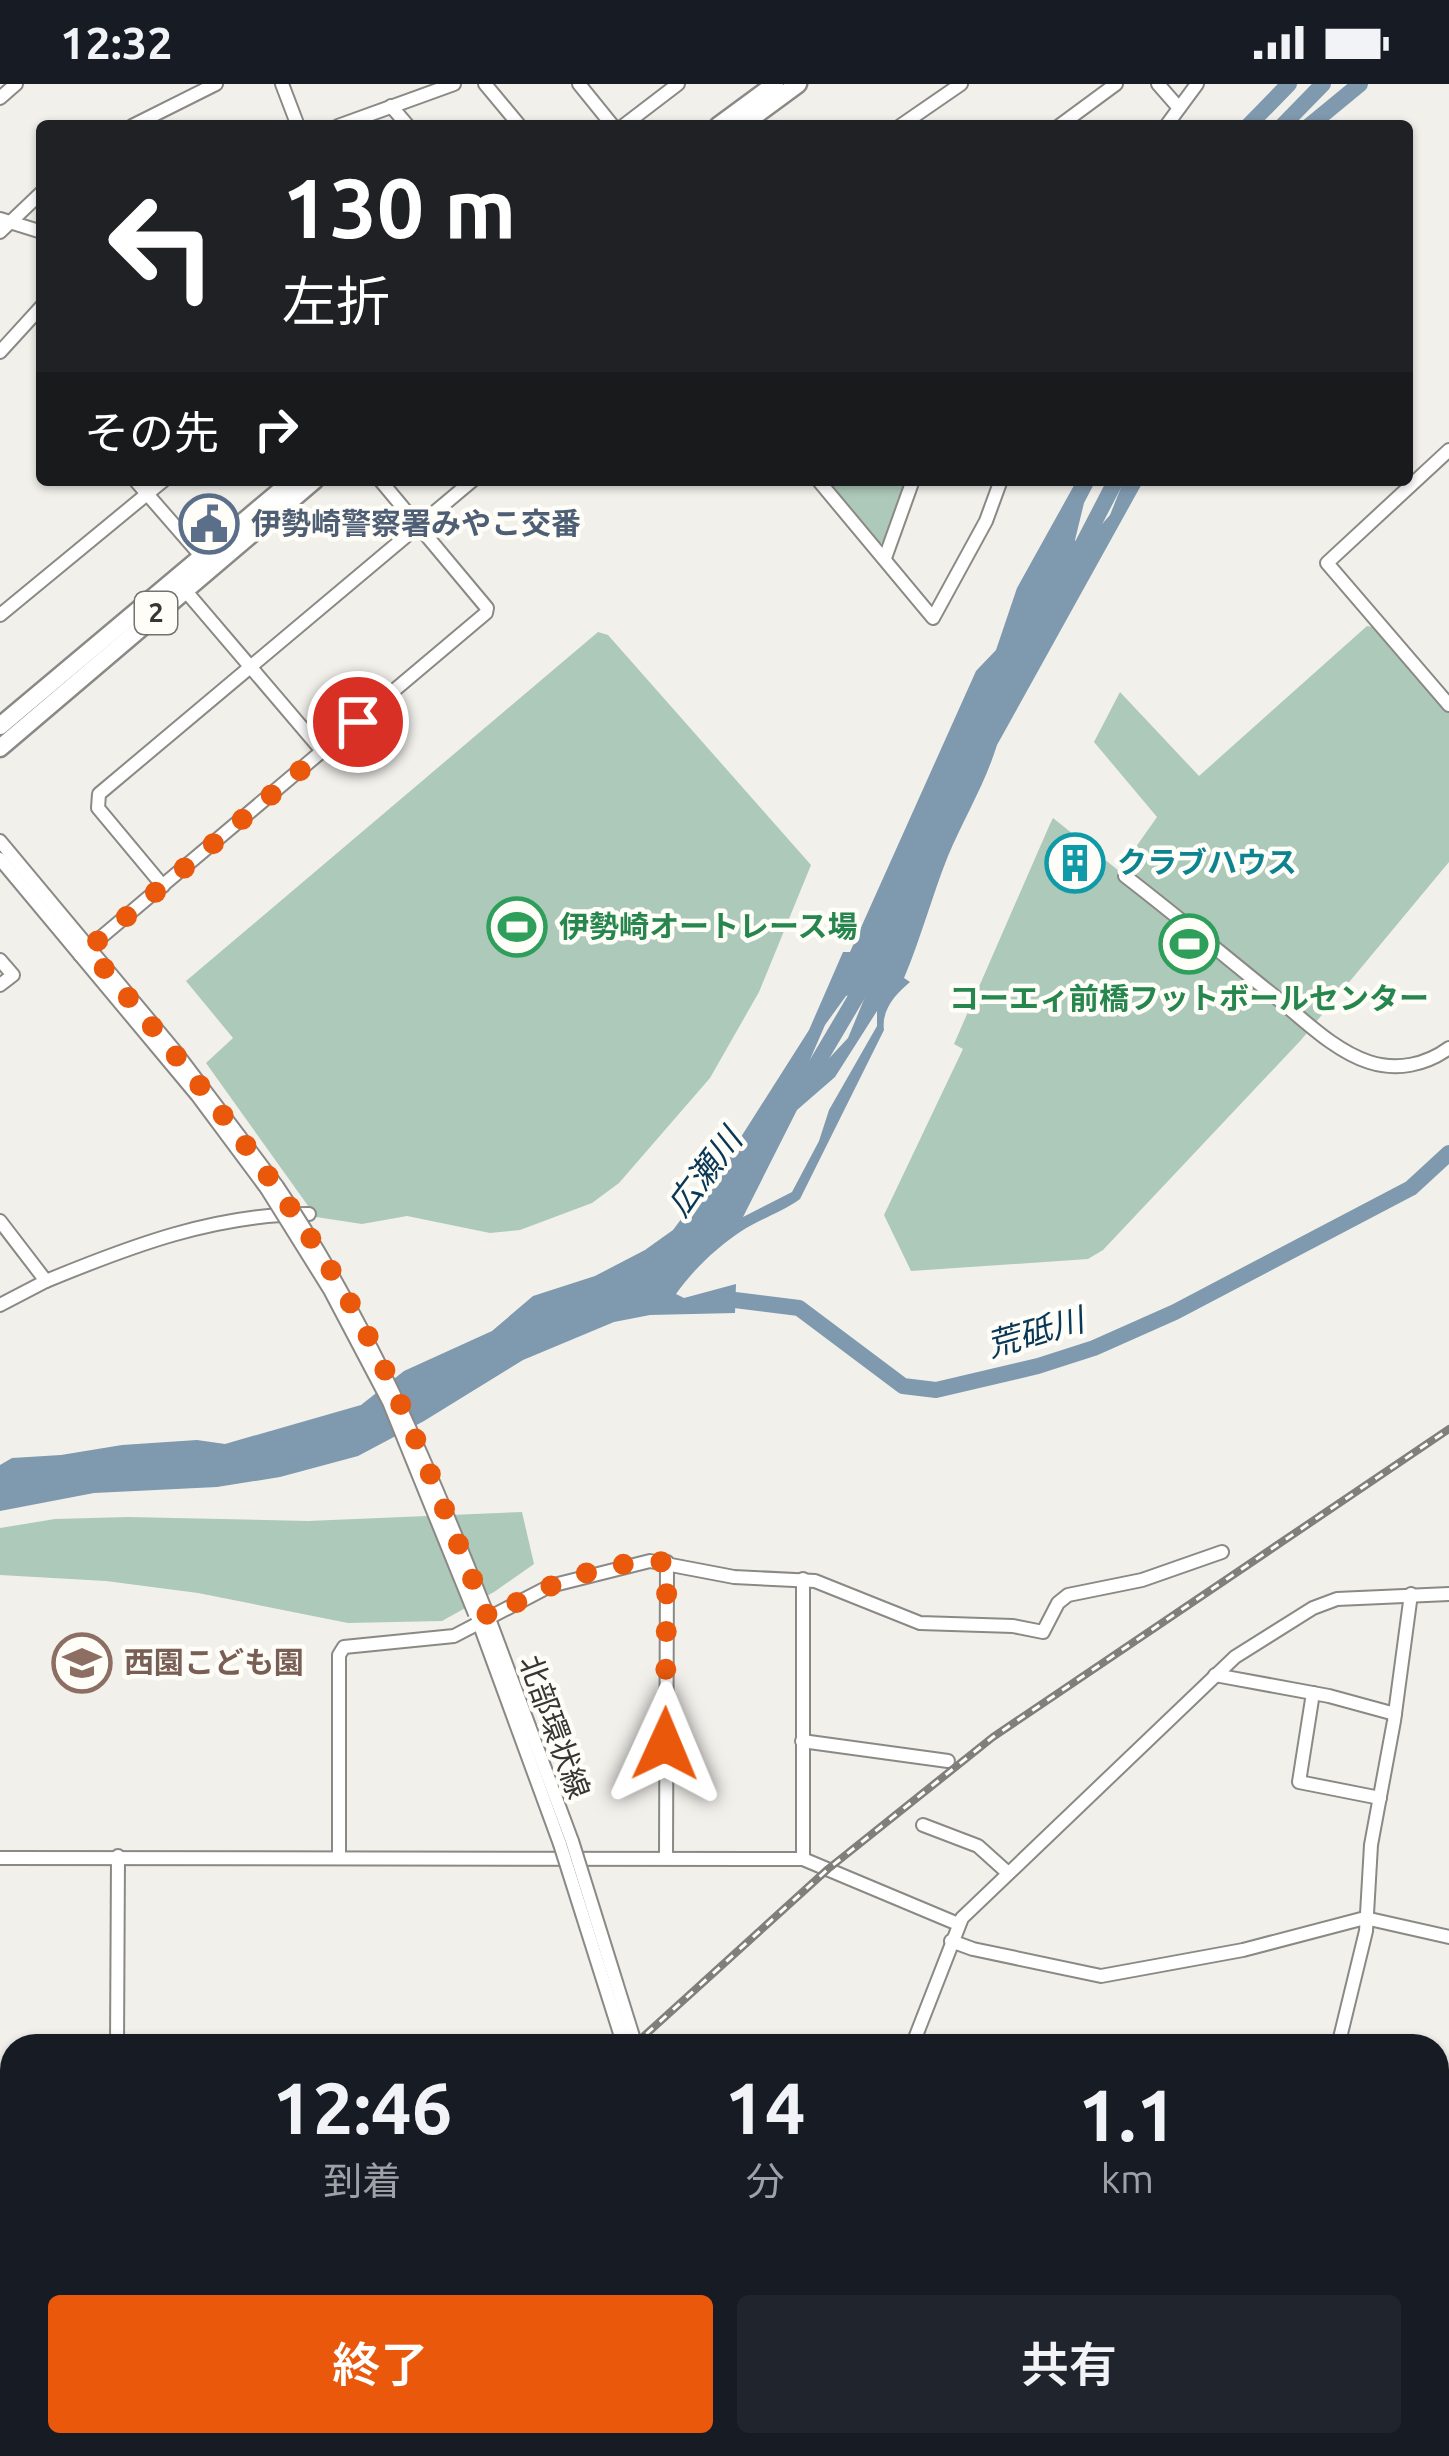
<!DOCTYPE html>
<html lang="ja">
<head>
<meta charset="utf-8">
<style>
	body { margin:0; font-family:Ubuntu,"Noto Sans JP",sans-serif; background:#20242c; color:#f1f3f6; height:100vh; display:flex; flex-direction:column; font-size:45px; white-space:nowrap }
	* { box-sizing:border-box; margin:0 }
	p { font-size:39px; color:#9ea1a6 }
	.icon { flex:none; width:66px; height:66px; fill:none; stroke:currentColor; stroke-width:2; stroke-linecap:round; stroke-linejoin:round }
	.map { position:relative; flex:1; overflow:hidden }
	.drawer { position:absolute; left:0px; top:1950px; width:1449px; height:423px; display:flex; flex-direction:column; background:#171b24; border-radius:36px 36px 0 0; box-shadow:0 3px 9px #0004 }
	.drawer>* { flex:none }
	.banner { position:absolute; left:36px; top:36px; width:1377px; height:366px; border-radius:12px; box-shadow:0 3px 9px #0004; background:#202124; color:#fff; overflow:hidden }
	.pin { position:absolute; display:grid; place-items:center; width:102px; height:102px; color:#fff; margin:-51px; border:6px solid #fff; border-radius:50%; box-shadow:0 3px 12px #0007 }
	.me { position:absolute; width:132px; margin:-66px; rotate:1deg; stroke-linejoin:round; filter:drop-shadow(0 0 9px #0008) }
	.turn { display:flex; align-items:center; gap:42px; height:252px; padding:0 48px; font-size:54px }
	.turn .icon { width:156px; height:156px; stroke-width:2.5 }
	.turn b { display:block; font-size:84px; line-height:102px }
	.then { display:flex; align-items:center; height:114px; padding:0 48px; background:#0003; gap:24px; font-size:45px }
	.eta { display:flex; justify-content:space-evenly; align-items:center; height:204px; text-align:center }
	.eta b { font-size:72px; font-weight:600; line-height:84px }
	.action { display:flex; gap:24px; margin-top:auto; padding:24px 48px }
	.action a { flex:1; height:138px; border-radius:12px; background:#ea580c; color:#fff; font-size:48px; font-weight:600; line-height:138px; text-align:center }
	.action a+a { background:#20242c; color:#f1f3f6 }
	.status { display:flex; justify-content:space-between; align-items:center; height:84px; padding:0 60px; background:#171b24; direction:ltr }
	.status svg { height:33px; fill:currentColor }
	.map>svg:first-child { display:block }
	.green { fill:#adc9ba }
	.water { fill:#7f99ae; fill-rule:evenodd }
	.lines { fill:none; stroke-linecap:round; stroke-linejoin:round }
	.river { stroke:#7f99ae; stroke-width:16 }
	.minor-casing { stroke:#8b8985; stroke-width:16 }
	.major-casing { stroke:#8b8985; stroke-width:21 }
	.minor { stroke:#fff; stroke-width:12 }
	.major { stroke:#fff; stroke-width:16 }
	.rail-casing { stroke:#807f7c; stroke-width:8 }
	.rail { stroke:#fffdf8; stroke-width:3; stroke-dasharray:9; stroke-linecap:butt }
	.minor-bridge-casing { stroke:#8b8985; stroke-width:16; stroke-linecap:butt }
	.minor-bridge { stroke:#fff; stroke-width:12 }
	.route { stroke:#ea580c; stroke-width:21; stroke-dasharray:0 37.8 }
	.labels { text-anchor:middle; stroke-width:9; stroke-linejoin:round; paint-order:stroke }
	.shield { fill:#fffdf8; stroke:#73726f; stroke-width:3 }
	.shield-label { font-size:27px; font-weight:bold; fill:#373634 }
	.service-label { font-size:30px; font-weight:bold; fill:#4e5e75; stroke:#fffdf8; text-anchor:start }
	.culture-label { font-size:30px; font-weight:bold; fill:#0d838f; stroke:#fffdf8; text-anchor:start }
	.leisure-label { font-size:30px; font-weight:bold; fill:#27864d; stroke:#fffdf8; text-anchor:start }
	.education-label { font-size:30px; font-weight:bold; fill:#785e54; stroke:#fffdf8; text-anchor:start }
	.street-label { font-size:30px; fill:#373634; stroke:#fffdf8 }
	.water-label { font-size:33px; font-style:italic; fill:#083757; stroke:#fffdf8 }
</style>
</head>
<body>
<div class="status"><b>12:32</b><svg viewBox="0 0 49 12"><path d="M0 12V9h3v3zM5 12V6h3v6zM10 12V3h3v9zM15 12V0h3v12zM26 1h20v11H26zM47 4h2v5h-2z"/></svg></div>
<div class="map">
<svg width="1449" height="2372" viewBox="0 0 1449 2372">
	<rect width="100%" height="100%" fill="#f1f0eb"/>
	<!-- green -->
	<g class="green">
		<path d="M825 396H907L883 458 878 461Z"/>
		<path d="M1367 542 1373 543 1449 629V778L1301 956 1103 1166 1088 1175 911 1187 884 1131 963 965 954 960 1050 740 1053 734 1119 787 1157 733 1094 658 1120 608 1199 692Z"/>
		<path d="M598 548 608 551 811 781 759 908 710 994 619 1099 592 1119 520 1146 490 1149 407 1132 362 1140 316 1133 206 979 233 954 186 897Z"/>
		<path d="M522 1428 534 1480 494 1508 442 1537 348 1539 198 1509 106 1497 0 1491V1444L55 1435 128 1433 308 1437Z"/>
	</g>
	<!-- water -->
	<path class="water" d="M1077 396H1096L1084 419 1075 456 1080 465 1110 431 1124 396H1144L997 661C985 700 964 734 948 772 932 812 921 854 904 894L910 898C897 909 881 925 884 946L800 1115C781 1129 759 1135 740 1148 716 1164 692 1187 676 1210L684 1214 736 1200 735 1229 650 1231 614 1238 523 1276 424 1337 358 1372 280 1393 217 1403 94 1409 0 1427V1381L12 1374 61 1371 122 1361 197 1356 225 1360 361 1321 404 1287 492 1247 533 1212 595 1192 645 1166 673 1146 700 1110 702 1099 734 1064 809 946 843 868H850L976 587 996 566 1017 504ZM859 909 865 913 848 954 806 999 799 1001 825 941 846 912ZM877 927V942L829 1026 819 1057 792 1108 743 1133 797 1026 835 993Z"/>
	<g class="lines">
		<!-- river -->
		<g class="river">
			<path d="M1248 42 1289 0"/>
			<path d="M1282 42 1323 0"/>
			<path d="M1309 42 1360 0"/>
			<path d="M1071 483 1116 396"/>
			<path d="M796 1015 868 893"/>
			<path d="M713 1220 735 1216 799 1224 903 1302 936 1306 1038 1282 1094 1264 1175 1228 1411 1104 1449 1069"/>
		</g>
		<defs>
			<g id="minor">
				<path d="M282 0 298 42"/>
				<path d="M485 0 520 42"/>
				<path d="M579 0 613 42"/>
				<path d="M1158 0 1179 24"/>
				<path d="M0 14 16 0"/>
				<path d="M391 22 408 42"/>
				<path d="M132 42 216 0"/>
				<path d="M338 42 454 0"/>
				<path d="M623 42 678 0"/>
				<path d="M900 42 961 0"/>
				<path d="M1059 42 1116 0"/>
				<path d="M1166 42 1197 0"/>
				<path d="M0 135 42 148"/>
				<path d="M0 148 42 108"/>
				<path d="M0 268 42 222"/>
				<path d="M1449 366 1327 479 1449 621"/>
				<path d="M135 396 202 473"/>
				<path d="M818 396 933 534 986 437 1001 396"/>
				<path d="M885 474 913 396"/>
				<path d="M184 505 323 668"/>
				<path d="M0 531 164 396"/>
				<path d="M0 757 175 967 277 1102"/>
				<path d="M0 775 197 1011 267 1105"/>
				<path d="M1125 792C1177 832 1227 874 1278 915 1305 937 1335 967 1369 978 1397 987 1426 981 1449 964"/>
				<path d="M163 802 98 724 99 710 473 396"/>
				<path d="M80 871 486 529 487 524 380 396"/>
				<path d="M0 876 13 891 0 901"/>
				<path d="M0 1137 46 1197C131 1162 215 1130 309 1130"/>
				<path d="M0 1221 46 1197"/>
				<path d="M803 1495V1775"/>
				<path d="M488 1532 572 1757"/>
				<path d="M478 1536 560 1760"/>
				<path d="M1215 1591 1329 1612 1395 1630"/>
				<path d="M1313 1609 1299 1698 1380 1714"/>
				<path d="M802 1657 948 1677"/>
				<path d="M923 1741 978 1762 1008 1789"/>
				<path d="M339 1772V1571L344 1563 454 1552 550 1502 650 1477 734 1493 815 1497 920 1539 1013 1542 1043 1548 1058 1519 1068 1511 1142 1496 1222 1468"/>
				<path d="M0 1774 803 1775 958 1840"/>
				<path d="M666 1774 667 1478"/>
				<path d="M951 1857 973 1865 1101 1892 1243 1866 1365 1834 1449 1853"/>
				<path d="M117 1962 118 1772"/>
				<path d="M912 1962 962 1834 1235 1573 1313 1524 1337 1515 1449 1510"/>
				<path d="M1338 1962 1366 1847 1371 1761 1394 1637 1411 1510"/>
				<path d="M0 2191 12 2203"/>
				<path d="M0 2310 12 2299"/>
				<path d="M733 2361 735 2372"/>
				<path d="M752 2361H779"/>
				<path d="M1239 2372 1241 2361"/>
			</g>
			<g id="major">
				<path d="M718 42 775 0"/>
				<path d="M741 42 798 0"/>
				<path d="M0 642 293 396"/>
				<path d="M0 664 315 396"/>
			</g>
		</defs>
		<!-- minor casing -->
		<use href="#minor" class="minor-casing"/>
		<!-- major casing -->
		<use href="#major" class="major-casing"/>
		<!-- minor -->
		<use href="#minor" class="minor"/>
		<!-- major -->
		<use href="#major" class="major"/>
		<defs>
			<g id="rail">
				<path d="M633 1962 828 1785 993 1653 1449 1345"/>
				<path d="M178 2372 190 2361"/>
			</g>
		</defs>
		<!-- rail casing -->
		<use href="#rail" class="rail-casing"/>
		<!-- rail -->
		<use href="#rail" class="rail"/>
		<defs>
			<g id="minor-bridge">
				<path d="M277 1102C366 1234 427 1378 485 1525"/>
				<path d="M267 1105 330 1206 389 1318 475 1530"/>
				<path d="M572 1757 636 1962"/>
				<path d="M560 1760 624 1962"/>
			</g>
		</defs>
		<!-- minor-bridge casing -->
		<use href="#minor-bridge" class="minor-bridge-casing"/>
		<!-- minor-bridge -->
		<use href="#minor-bridge" class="minor-bridge"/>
	</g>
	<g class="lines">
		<!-- route -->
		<path class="route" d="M358 638 88 865C178 973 267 1079 340 1201 402 1306 442 1423 489 1535 538 1503 607 1474 667 1478L665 1660"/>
	</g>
	<!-- icons -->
	<defs>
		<symbol id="civic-ring" viewBox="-11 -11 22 22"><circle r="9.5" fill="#fffdf8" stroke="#5c6f8a" stroke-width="1.5"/><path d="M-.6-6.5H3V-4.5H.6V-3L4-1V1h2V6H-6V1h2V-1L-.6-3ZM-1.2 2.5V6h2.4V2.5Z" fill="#5c6f8a"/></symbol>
		<symbol id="building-ring" viewBox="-11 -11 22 22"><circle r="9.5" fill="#fffdf8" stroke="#0f9aa8" stroke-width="1.5"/><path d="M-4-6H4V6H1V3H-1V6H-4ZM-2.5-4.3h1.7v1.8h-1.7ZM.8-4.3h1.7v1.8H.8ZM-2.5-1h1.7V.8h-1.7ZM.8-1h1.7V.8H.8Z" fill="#0f9aa8"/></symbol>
		<symbol id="stadium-ring" viewBox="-11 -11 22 22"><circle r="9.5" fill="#fffdf8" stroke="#2e9e5b" stroke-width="1.5"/><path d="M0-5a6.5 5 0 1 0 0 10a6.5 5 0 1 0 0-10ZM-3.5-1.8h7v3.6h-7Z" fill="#2e9e5b"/></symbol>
		<symbol id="school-ring" viewBox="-11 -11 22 22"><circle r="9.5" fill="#fffdf8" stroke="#8d6e63" stroke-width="1.5"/><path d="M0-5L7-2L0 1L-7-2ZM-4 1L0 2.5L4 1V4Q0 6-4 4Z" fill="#8d6e63"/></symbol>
	</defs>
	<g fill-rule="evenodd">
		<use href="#civic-ring" x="176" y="407" width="66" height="66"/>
		<use href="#building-ring" x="1042" y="746" width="66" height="66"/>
		<use href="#stadium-ring" x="484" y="810" width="66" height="66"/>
		<use href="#stadium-ring" x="1156" y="827" width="66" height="66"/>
		<use href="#school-ring" x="49" y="1546" width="66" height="66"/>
	</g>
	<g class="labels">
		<!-- shield labels -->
		<rect class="shield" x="135" y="508" width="42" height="42" rx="9"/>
		<g class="shield-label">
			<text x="156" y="538">2</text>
		</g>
		<!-- service labels -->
		<g class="service-label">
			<text x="251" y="450">伊勢崎警察署みやこ交番</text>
		</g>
		<!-- culture labels -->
		<g class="culture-label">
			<text x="1117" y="789">クラブハウス</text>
		</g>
		<!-- leisure labels -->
		<g class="leisure-label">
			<text x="559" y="853">伊勢崎オートレース場</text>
			<text x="1189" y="925" text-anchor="middle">コーエィ前橋フットボールセンター</text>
		</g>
		<!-- education labels -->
		<g class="education-label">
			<text x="124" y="1589">西園こども園</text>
		</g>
		<!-- street labels -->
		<g class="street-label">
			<text transform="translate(554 1643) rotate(70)" y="10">北部環状線</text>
		</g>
		<!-- water labels -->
		<g class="water-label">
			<text transform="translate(704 1088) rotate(-53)" y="12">広瀬川</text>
			<text transform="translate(1035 1248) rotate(-16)" y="12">荒砥川</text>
		</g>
	</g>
</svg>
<div class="pin" style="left:358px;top:638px;background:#d93025"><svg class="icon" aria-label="arrive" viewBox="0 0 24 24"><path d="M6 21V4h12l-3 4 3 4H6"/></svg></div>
<svg class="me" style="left:665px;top:1660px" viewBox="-20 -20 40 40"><path d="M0-17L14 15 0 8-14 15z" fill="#ea580c" stroke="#fff" stroke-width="4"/></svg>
<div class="banner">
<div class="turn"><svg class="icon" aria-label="left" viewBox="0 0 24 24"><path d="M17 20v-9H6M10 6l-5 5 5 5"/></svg><div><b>130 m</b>左折</div></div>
<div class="then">その先<svg class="icon" aria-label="right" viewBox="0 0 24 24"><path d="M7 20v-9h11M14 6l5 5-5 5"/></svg></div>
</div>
<section class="drawer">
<div class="eta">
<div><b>12:46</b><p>到着</p></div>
<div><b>14</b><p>分</p></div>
<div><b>1.1</b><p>km</p></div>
</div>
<div class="action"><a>終了</a><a>共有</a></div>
</section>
</div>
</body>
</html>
